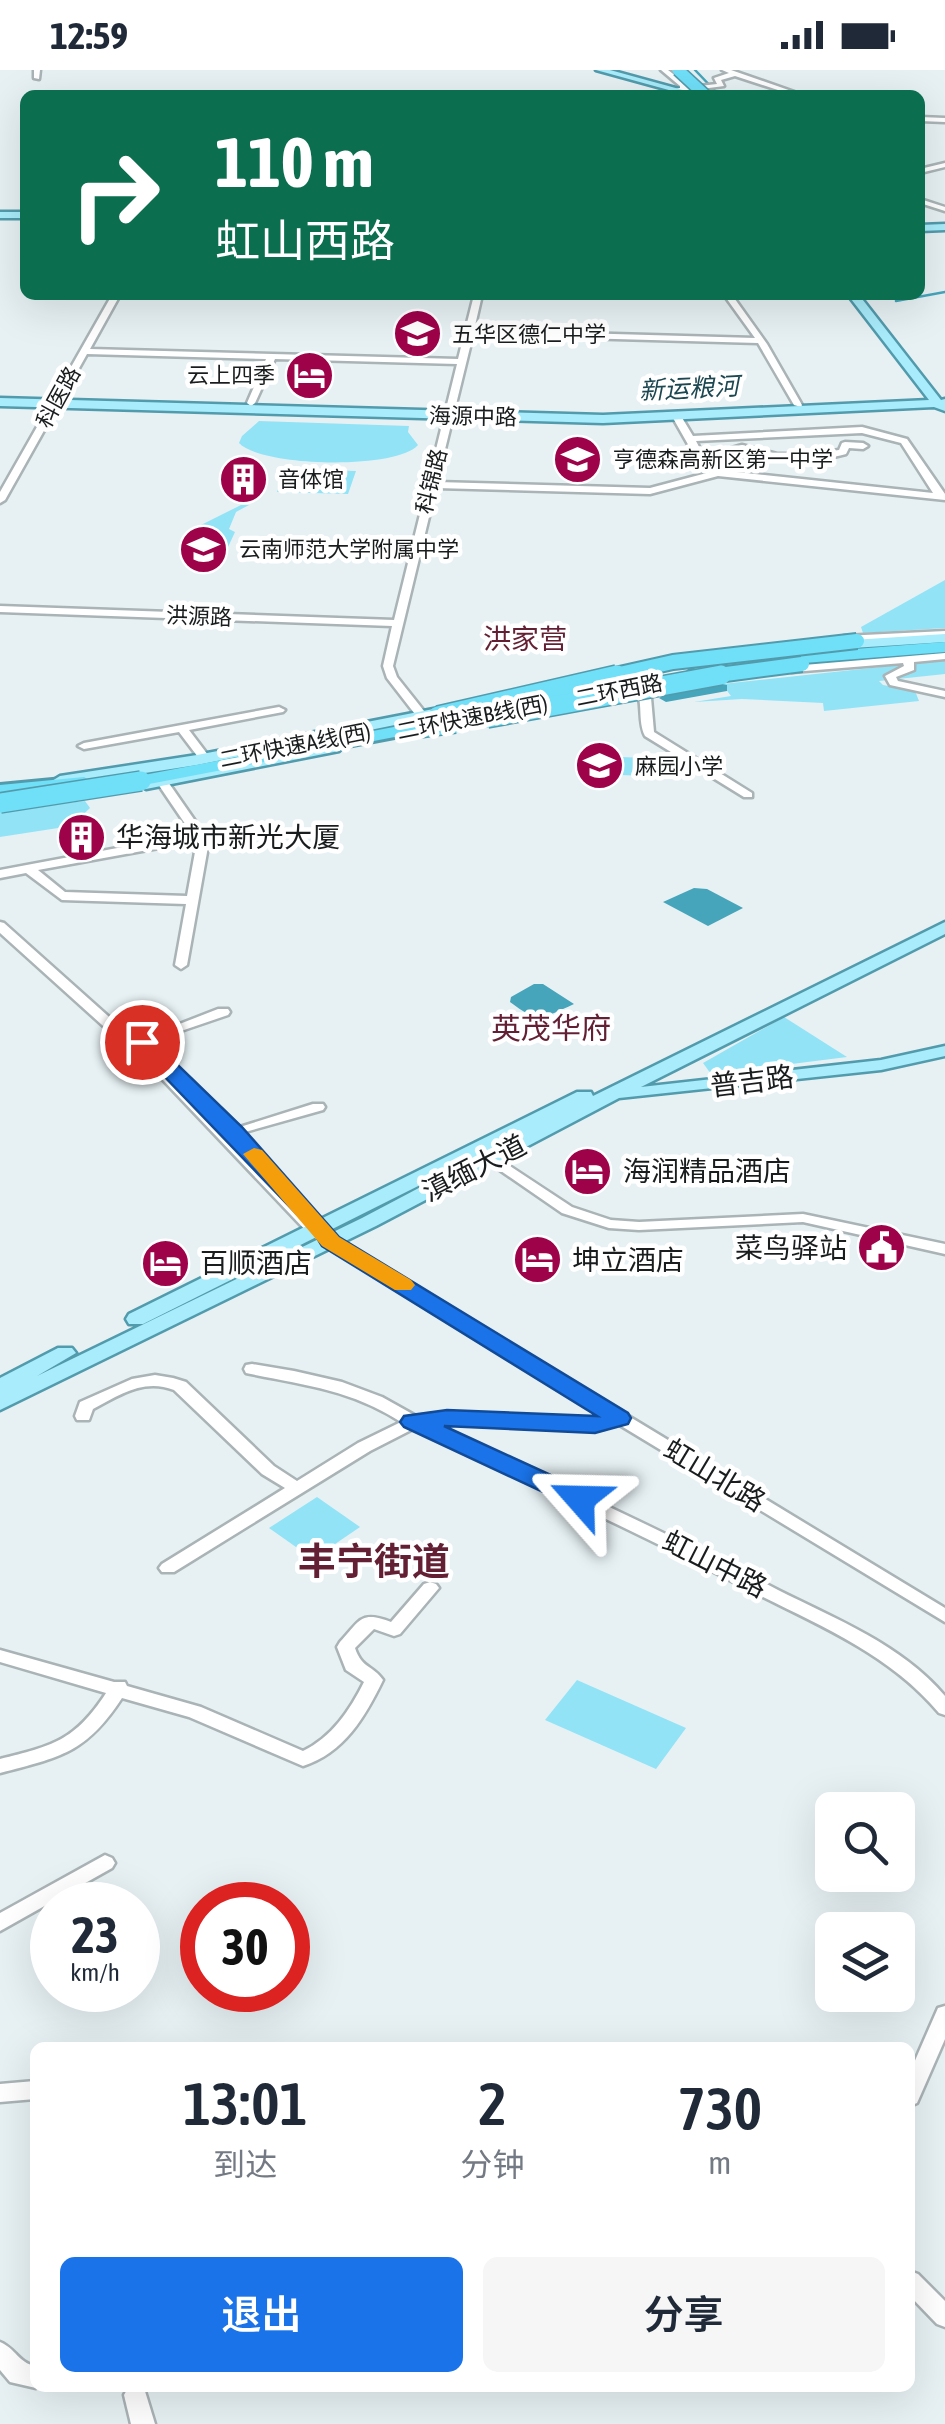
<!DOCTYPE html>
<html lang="zh">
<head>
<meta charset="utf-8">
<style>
	body { margin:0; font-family:"Asap Condensed","Noto Sans SC",sans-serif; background:#f6f6f7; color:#1f2937; height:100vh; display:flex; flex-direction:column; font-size:38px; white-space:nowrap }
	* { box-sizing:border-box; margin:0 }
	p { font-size:32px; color:#747a83 }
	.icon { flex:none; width:55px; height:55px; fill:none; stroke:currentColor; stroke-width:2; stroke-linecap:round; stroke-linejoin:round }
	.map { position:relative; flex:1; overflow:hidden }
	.side { position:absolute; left:30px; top:1972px; width:885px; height:350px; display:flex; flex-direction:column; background:#fff; border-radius:15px; box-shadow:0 10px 40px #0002 }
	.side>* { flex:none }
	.hud { position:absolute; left:20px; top:20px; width:905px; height:210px; border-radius:15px; box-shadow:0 10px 40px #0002; background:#0b6e4f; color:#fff; overflow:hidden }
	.controls { position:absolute; left:815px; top:1722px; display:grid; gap:20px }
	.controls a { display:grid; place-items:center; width:100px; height:100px; border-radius:15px; background:#fff; box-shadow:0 10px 40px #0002; font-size:50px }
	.speed { position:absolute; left:30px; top:1812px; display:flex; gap:20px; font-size:50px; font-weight:700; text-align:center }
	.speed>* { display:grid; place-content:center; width:130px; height:130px; border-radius:50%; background:#fff; box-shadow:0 10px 40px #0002; line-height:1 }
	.speed small { font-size:25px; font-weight:400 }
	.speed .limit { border:15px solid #d22; background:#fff; color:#111 }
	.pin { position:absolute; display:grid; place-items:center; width:85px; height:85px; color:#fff; margin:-42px; border:5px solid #fff; border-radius:50%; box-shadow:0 2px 10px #0007 }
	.me { position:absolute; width:110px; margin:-55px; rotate:295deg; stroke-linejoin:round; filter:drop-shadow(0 0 8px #0008) }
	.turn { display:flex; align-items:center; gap:35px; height:210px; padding:0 30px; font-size:45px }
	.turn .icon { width:130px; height:130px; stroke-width:2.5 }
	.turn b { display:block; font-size:70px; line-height:85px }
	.eta { display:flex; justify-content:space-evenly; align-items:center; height:170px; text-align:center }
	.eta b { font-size:60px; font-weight:600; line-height:70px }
	.action { display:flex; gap:20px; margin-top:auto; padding:20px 30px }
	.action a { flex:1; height:115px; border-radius:15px; background:#1a73e8; color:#fff; font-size:40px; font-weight:600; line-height:115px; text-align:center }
	.action a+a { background:#f6f6f7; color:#1f2937 }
	.status { display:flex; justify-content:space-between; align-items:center; height:70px; padding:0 50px; background:#fff; direction:ltr }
	.status svg { height:28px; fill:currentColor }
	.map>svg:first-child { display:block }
	.green { fill:#92e3f6 }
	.water { fill:#46a5ba }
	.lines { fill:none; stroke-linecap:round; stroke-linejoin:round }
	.stream { stroke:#46a5ba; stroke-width:2.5 }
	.river { fill:#46a5ba; fill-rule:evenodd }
	.minor-casing { stroke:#aab3b6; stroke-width:5 }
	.major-casing { stroke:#529bac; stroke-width:5 }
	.highway-casing { stroke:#529bac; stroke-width:6 }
	.minor { fill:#fff; fill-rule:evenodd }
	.major { fill:#a9ecfb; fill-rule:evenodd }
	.highway { fill:#70dff8; fill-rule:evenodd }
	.highway-bridge-far2-casing { stroke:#529bac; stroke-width:14; stroke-linecap:butt }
	.highway-bridge-far1-casing { stroke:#529bac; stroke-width:18; stroke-linecap:butt }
	.highway-bridge-casing { stroke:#529bac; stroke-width:22; stroke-linecap:butt }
	.highway-bridge-far2 { stroke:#70dff8; stroke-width:11 }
	.highway-bridge-far1 { stroke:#70dff8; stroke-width:14 }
	.highway-bridge { stroke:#70dff8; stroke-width:19 }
	.route { fill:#1a73e8; stroke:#114b97; stroke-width:2.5 }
	.slow { fill:#f59e0b }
	.labels { text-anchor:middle; stroke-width:9; stroke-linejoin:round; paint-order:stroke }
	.far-poi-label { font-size:22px; fill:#1a1d1e; stroke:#fff; text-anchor:start }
	.far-street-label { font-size:22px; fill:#1a1d1e; stroke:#fff }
	.far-water-label { font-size:25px; font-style:italic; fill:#1d4751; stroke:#fff }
	.far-quarter-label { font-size:28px; fill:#631f34; stroke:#fff }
	.poi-label { font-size:28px; fill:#1a1d1e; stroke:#fff; text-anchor:start }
	.street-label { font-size:28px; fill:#1a1d1e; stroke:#fff }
	.neighbourhood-label { font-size:30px; fill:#631f34; stroke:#fff }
	.district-label { font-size:38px; font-weight:bold; fill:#631f34; stroke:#fff }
</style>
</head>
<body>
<div class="status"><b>12:59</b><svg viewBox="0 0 49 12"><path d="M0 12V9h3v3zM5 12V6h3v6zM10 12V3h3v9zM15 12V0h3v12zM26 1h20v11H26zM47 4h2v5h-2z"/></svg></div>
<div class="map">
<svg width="945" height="2354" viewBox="0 0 945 2354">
	<rect width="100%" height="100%" fill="#e7f1f4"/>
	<!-- green -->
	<g class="green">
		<path d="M259 351 409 356 408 362 418 375C396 400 261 397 239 373L242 366Z"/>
		<path d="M286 399 356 401 348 424 277 422Z"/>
		<path d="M241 435H249L236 442 229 459 235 462 222 490 185 488 201 455Z"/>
		<path d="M945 510V558L863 563 861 557Z"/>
		<path d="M945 590V604L879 611 883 615 915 621 919 631 824 641 823 633 742 629 694 632 731 626 722 614Z"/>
		<path d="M587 686 651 688V706L587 704Z"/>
		<path d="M85 731 90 738 71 756 0 767V740Z"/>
		<path d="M784 947 847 987 711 1004 703 993Z"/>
		<path d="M317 1427 360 1457 313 1489 269 1458Z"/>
		<path d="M577 1610 686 1658 656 1699 545 1650Z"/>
	</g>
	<!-- water -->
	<g class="water">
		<path d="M694 818 707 819 743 838 708 856 663 832Z"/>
		<path d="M534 914H543L574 934C543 948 539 954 510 932L511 927Z"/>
	</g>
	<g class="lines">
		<!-- stream -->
		<g class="stream">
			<path d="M695 0 719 25"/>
			<path d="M896 231 945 222"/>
		</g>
		<!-- river -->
		<path class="river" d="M722 614 727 615V621L666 632 659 628 666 624Z"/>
		<defs>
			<g id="minor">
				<path d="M34 0H40L39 9 34 8Z"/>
				<path d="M661 0H668L690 17 717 14 714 8 729 3 722 0H731L803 25H793L735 6 721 10 724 16 694 20 695 22 692 24 686 21 666 24 664 21 680 18V16Z"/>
				<path d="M920 47 945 48V52L920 51Z"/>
				<path d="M945 93V97L920 103V99Z"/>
				<path d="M920 129 945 137V141L920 133Z"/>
				<path d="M112 225H120L90 279 458 289 474 225H482L474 260 755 268 724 225H732L767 274 802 335 801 337 794 335 758 273 473 265 437 412 650 418 718 400 933 423 901 373 862 363 696 371 708 394 733 393 725 380 742 375 777 384H810L839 380 842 373 845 372 863 373 868 376 863 379 849 378 846 384C824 390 798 393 774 389 760 387 750 380 735 381L744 395 742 397 702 399 673 348 678 345 681 346 693 366 862 357 907 369 945 424V430L718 406 650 424 436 418 393 596 397 607 428 646 422 649 418 648 387 608 383 596 392 556 0 542V536L394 550 457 294 275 289 255 333 251 336 247 333 266 289 87 284 5 430 0 433V422Z"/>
				<path d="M945 561V567L844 572 839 569 844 566Z"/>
				<path d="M945 583V589L914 592V600L896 607 898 611 945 621V627L890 615 885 606 904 596 903 593 792 602 787 599 792 596Z"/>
				<path d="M640 613 644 614 651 628 654 662 752 723V727H744L645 666C637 650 644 632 635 616Z"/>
				<path d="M279 637 285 640 283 642 189 660 211 689 205 692 201 691 179 662 84 679 78 676 84 673Z"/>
				<path d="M162 708 166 709 209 771 187 895 181 899 175 895 186 834 62 830 26 803 0 808V800L192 764 156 711ZM197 771 187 826 65 822 38 800Z"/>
				<path d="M0 852 4 853 136 971 218 939H228L230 942 228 945 140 975 172 1003 227 1061 313 1034H323L325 1037 323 1040 231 1066 320 1159 945 1538V1552L618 1354 595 1360 447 1353 433 1355C549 1408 665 1462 778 1520 836 1549 902 1575 945 1626V1645L939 1643C889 1583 816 1554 749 1520 639 1463 526 1411 413 1359L370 1381 174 1502H162L159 1498 162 1494 285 1418 262 1404 174 1320C144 1308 119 1325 93 1339L89 1350H77L75 1346 80 1332 132 1309 155 1305 173 1308 186 1312 274 1396 297 1411 358 1373 401 1352C350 1319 303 1315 246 1303L244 1299 246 1295 252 1294 294 1301 342 1312 382 1327 416 1346 447 1343 595 1350 606 1346 310 1165 162 1009 0 863Z"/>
				<path d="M493 1085 572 1137 611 1150 639 1152 803 1144 945 1174V1184L803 1152 639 1160 609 1158 562 1143 488 1092 486 1089Z"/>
				<path d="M430 1512 436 1514 439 1518 400 1564 394 1566 374 1559 355 1578C362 1599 373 1595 383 1610 365 1647 344 1683 303 1696L189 1647 122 1628C86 1683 61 1687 0 1703V1689C52 1676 75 1671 106 1623L0 1592V1580L114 1612H125L127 1616 201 1637 303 1681C332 1667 350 1640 364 1612L346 1600 337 1577 340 1572C360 1551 360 1540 391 1552L424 1514Z"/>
				<path d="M105 1785 112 1788 115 1793 112 1798 0 1861V1843Z"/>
				<path d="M945 1936V1969L917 2033 910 2036V2002L938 1938Z"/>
				<path d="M35 2011V2029L0 2032V2014Z"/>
				<path d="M910 2201 918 2204 945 2231V2257L937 2254 910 2226Z"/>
				<path d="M0 2272C15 2278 19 2293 35 2296L36 2318 10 2312 0 2300Z"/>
				<path d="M128 2318H144L155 2354H131L124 2325Z"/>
			</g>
			<g id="major">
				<path d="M596 0H610L701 25H687Z"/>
				<rect x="0" y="142" width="25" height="6"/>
				<path d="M945 154V160L920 161V155Z"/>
				<path d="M848 225H859L941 330 945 329V341L934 337 603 353 0 336V328L603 345 929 330Z"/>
				<path d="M945 564V572L837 579 830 575 837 571Z"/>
				<path d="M454 635 461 639 459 642 197 695 60 716 52 711 60 706 197 685Z"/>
				<path d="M505 639 510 640V646L440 662 432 657 435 654Z"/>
				<path d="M334 673 342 678 339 681 146 719 138 714 146 709Z"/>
				<path d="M945 852V864L641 1017 881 990 945 976V986L881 1000 619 1028 376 1156 0 1340V1308L58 1278H72L76 1283 37 1306 362 1148 504 1073 143 1254H129L126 1249 129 1244 577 1022H591L593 1026Z"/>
			</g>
			<g id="highway">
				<path d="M945 572V582L791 594 697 607 689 602 697 597 791 584Z"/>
				<path d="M425 651 431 652V660L123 719 114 714 123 709Z"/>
				<path d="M84 707 93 712 90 716 0 725V715Z"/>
			</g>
		</defs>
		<!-- minor casing -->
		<use href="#minor" class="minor-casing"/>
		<!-- major casing -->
		<use href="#major" class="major-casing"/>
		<!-- highway casing -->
		<use href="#highway" class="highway-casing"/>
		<!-- minor -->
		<use href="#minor" class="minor"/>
		<!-- major -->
		<use href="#major" class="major"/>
		<!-- highway -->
		<use href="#highway" class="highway"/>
		<defs>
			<path id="highway-bridge-far2" d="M678 0 705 25"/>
			<g id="highway-bridge-far1">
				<path d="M606 607 673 592 857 571"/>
				<path d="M703 607 802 594"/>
			</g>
			<g id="highway-bridge">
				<path d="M438 646 617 605"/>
				<path d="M487 648 721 605"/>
				<path d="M404 660 455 653"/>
				<path d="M0 733 141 711"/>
			</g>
		</defs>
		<!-- highway-bridge-far2 casing -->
		<use href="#highway-bridge-far2" class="highway-bridge-far2-casing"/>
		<!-- highway-bridge-far1 casing -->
		<use href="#highway-bridge-far1" class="highway-bridge-far1-casing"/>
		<!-- highway-bridge casing -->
		<use href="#highway-bridge" class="highway-bridge-casing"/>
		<!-- highway-bridge-far2 -->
		<use href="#highway-bridge-far2" class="highway-bridge-far2"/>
		<!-- highway-bridge-far1 -->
		<use href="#highway-bridge-far1" class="highway-bridge-far1"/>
		<!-- highway-bridge -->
		<use href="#highway-bridge" class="highway-bridge"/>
	</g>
	<!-- route -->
	<path class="route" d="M142 965 149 967 242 1057 339 1167 628 1343 631 1348 628 1354 595 1363 444 1356 590 1423 593 1429 590 1435H571L404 1357 400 1352 404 1346 447 1340 597 1346 322 1176 313 1161 135 976 132 972 135 967Z"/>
	<!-- slow -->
	<path class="slow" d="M254 1078 262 1080 339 1167 411 1210 415 1215 411 1220H395L322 1176 243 1084Z"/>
	<!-- icons -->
	<defs>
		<symbol id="school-disc" viewBox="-11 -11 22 22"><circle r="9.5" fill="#9e0249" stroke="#fff"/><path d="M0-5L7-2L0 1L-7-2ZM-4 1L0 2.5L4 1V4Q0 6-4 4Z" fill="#fff"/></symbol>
		<symbol id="hotel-disc" viewBox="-11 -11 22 22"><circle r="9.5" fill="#9e0249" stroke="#fff"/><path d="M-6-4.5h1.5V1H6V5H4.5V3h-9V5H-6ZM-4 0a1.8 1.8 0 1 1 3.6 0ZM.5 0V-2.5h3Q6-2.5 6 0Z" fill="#fff"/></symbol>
		<symbol id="building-disc" viewBox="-11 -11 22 22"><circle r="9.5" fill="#9e0249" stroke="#fff"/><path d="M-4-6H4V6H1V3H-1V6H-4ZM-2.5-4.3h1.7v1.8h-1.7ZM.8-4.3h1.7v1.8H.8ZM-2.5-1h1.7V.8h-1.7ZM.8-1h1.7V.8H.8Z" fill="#fff"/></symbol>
		<symbol id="civic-disc" viewBox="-11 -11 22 22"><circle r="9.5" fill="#9e0249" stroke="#fff"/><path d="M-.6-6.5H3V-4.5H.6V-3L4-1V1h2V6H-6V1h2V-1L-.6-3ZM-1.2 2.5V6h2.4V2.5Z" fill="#fff"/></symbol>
	</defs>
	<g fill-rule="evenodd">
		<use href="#school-disc" x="390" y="236" width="55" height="55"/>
		<use href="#hotel-disc" x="282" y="278" width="55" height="55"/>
		<use href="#school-disc" x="550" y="362" width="55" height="55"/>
		<use href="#building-disc" x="216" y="382" width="55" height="55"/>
		<use href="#school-disc" x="176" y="452" width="55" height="55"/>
		<use href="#school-disc" x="572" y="668" width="55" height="55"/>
		<use href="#building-disc" x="54" y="740" width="55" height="55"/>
		<use href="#hotel-disc" x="560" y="1074" width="55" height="55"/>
		<use href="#civic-disc" x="854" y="1150" width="55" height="55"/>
		<use href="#hotel-disc" x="510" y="1162" width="55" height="55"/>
		<use href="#hotel-disc" x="138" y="1166" width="55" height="55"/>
	</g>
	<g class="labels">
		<!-- far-poi labels -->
		<g class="far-poi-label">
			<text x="452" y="272">五华区德仁中学</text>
			<text x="275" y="313" text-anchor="end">云上四季</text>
			<text x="613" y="397">亨德森高新区第一中学</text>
			<text x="278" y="417">音体馆</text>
			<text x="239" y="487">云南师范大学附属中学</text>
			<text x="635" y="704">麻园小学</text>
		</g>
		<!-- far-street labels -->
		<g class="far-street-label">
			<text transform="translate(58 327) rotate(-61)" y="8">科医路</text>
			<text transform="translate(473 346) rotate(1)" y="8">海源中路</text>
			<text transform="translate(431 411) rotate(-76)" y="8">科锦路</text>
			<text transform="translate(199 546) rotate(2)" y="8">洪源路</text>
			<text transform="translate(619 620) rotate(-11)" y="8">二环西路</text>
			<text transform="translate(472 647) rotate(-11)" y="8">二环快速B线(西)</text>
			<text transform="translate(295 675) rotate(-11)" y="8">二环快速A线(西)</text>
		</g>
		<!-- far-water labels -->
		<g class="far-water-label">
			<text transform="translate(689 318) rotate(-3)" y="9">新运粮河</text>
		</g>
		<!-- far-quarter labels -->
		<g class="far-quarter-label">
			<text x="525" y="579">洪家营</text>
		</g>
		<!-- poi labels -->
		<g class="poi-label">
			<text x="116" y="777">华海城市新光大厦</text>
			<text x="623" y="1111">海润精品酒店</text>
			<text x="847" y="1188" text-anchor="end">菜鸟驿站</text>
			<text x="572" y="1200">坤立酒店</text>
			<text x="200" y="1203">百顺酒店</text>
		</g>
		<!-- street labels -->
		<g class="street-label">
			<text transform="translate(752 1011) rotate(-7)" y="10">普吉路</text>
			<text transform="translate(474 1098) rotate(-27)" y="10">滇缅大道</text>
			<text transform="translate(715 1405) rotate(31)" y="10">虹山北路</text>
			<text transform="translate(715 1494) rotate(27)" y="10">虹山中路</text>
		</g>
		<!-- neighbourhood labels -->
		<g class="neighbourhood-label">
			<text x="551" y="969">英茂华府</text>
		</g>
		<!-- district labels -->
		<g class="district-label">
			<text x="374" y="1505">丰宁街道</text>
		</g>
	</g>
</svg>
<div class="controls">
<a><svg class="icon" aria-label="search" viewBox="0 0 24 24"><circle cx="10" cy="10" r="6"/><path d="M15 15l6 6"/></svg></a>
<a><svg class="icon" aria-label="layers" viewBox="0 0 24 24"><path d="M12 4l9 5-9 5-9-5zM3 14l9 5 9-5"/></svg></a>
</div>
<div class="speed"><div>23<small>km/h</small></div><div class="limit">30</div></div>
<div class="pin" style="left:142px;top:972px;background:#d93025"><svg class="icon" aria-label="arrive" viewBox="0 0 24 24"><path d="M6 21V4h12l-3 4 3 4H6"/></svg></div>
<svg class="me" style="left:580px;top:1429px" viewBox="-20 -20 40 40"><path d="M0-17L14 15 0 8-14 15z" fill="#1a73e8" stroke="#fff" stroke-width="4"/></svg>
<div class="hud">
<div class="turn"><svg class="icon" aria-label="right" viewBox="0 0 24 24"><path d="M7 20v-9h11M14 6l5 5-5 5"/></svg><div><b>110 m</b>虹山西路</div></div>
</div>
<section class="side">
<div class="eta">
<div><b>13:01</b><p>到达</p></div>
<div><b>2</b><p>分钟</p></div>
<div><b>730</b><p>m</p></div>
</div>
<div class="action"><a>退出</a><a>分享</a></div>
</section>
</div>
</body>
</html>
